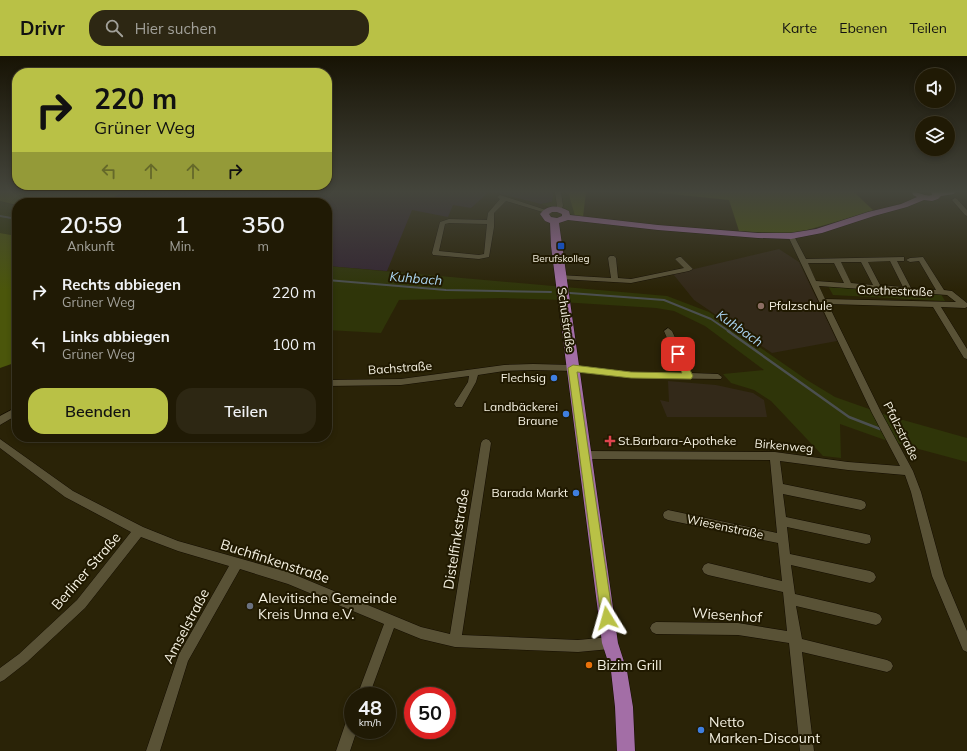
<!DOCTYPE html>
<html lang="de">
<head>
<meta charset="utf-8">
<style>
	body { margin:0; font-family:Mulish,sans-serif; background:#2d2713; color:#f1f3f6; height:100vh; display:flex; flex-direction:column; font-size:15px; white-space:nowrap }
	* { box-sizing:border-box; margin:0 }
	p { font-size:13px; color:#a2a19a }
	.icon { flex:none; width:22px; height:22px; fill:none; stroke:currentColor; stroke-width:2; stroke-linecap:round; stroke-linejoin:round }
	.map { position:relative; flex:1; overflow:hidden }
	.side { position:absolute; left:12px; top:142px; width:320px; height:244px; display:flex; flex-direction:column; background:#201a05; border-radius:16px; box-shadow:0 2px 6px #0003,0 0 0 1px #3d3827 }
	.side>* { flex:none }
	.guide { position:absolute; left:12px; top:12px; width:320px; height:122px; border-radius:16px; box-shadow:0 2px 6px #0003,0 0 0 1px #3d3827; background:#b9c146; color:#111; overflow:hidden }
	.buttons { position:absolute; left:915px; top:12px; display:grid; gap:8px }
	.buttons a { display:grid; place-items:center; width:40px; height:40px; border-radius:50%; background:#201a05; box-shadow:0 2px 6px #0003,0 0 0 1px #3d3827; font-size:20px }
	.speed { position:absolute; left:344px; top:631px; display:flex; gap:8px; font-size:20px; font-weight:700; text-align:center }
	.speed>* { display:grid; place-content:center; width:52px; height:52px; border-radius:50%; background:#201a05; box-shadow:0 2px 6px #0003,0 0 0 1px #3d3827; line-height:1 }
	.speed small { font-size:10px; font-weight:400 }
	.speed .limit { border:6px solid #d22; background:#fff; color:#111 }
	.pin { position:absolute; display:grid; place-items:center; width:34px; height:34px; color:#fff; margin:-17px; border-radius:8px; box-shadow:0 2px 6px #0006 }
	.me { position:absolute; width:44px; margin:-22px; rotate:352deg; stroke-linejoin:round; filter:drop-shadow(0 0 3px #0008) }
	.turn { display:flex; align-items:center; gap:14px; height:84px; padding:0 16px; font-size:18px }
	.turn .icon { width:52px; height:52px; stroke-width:2.5 }
	.turn b { display:block; font-size:28px; line-height:34px }
	.lanes { display:flex; align-items:center; height:38px; padding:0 16px; background:#0003; justify-content:center; gap:20px; direction:ltr }
	.lanes .off { opacity:.35 }
	.eta { display:flex; justify-content:space-evenly; align-items:center; height:68px; text-align:center }
	.eta b { font-size:24px; font-weight:600; line-height:28px }
	.button { display:flex; gap:8px; margin-top:auto; padding:8px 16px }
	.button a { flex:1; height:46px; border-radius:16px; background:#b9c146; color:#111; font-size:16px; font-weight:600; line-height:46px; text-align:center }
	.button a+a { background:#2d2713; color:#f1f3f6 }
	ul { padding:0; list-style:none }
	li { display:flex; align-items:center; gap:12px; height:52px; padding:0 16px }
	li div { flex:1 }
	li b { display:block; font-size:15px }
	li em { font-style:normal }
	header { display:flex; align-items:center; gap:24px; box-sizing:border-box; height:56px; padding:0 20px; background:#b9c146; color:#111 }
	header strong { font-size:19px }
	nav { display:flex; gap:22px; margin-inline-start:auto; font-size:14px }
	.search { width:280px; height:36px; background:#2d2713; display:flex; align-items:center; gap:10px; box-sizing:border-box; padding:0 14px; border-radius:16px; color:#a2a19a; font-size:15px }
	.map>svg:first-child { display:block }
	.industrial { fill:#332532 }
	.education { fill:#332919 }
	.green { fill:#2f3509 }
	.forest { fill:#4b560b }
	.lines { fill:none; stroke-linecap:round; stroke-linejoin:round }
	.stream-far1 { stroke:#4b4f4f; stroke-width:2 }
	.stream { stroke:#4b4f4f; stroke-width:2.5 }
	.minor-casing { stroke:#130c00; stroke-width:1 }
	.major-casing { stroke:#130c00; stroke-width:1 }
	.minor { fill:#595236; fill-rule:evenodd }
	.major { fill:#a36ea6; fill-rule:evenodd }
	.route { fill:#b9c146; stroke:#787d2e }
	.transit-dot { fill:#1a4fb4; stroke:#201900; stroke-width:1.5 }
	.education-dot { fill:#8d6e63; stroke:#201900; stroke-width:1.5 }
	.shop-dot { fill:#3f7fe0; stroke:#201900; stroke-width:1.5 }
	.health-dot { fill:#e0444e; stroke:#201900; stroke-width:1.5 }
	.worship-dot { fill:#6b7280; stroke:#201900; stroke-width:1.5 }
	.food-dot { fill:#e8710a; stroke:#201900; stroke-width:1.5 }
	.labels { text-anchor:middle; stroke-width:4; stroke-linejoin:round; paint-order:stroke }
	.far-poi-label { font-size:10px; fill:#f5f1e1; stroke:#201900 }
	.street-label { font-size:12px; fill:#f5f1e1; stroke:#201900 }
	.poi-label { font-size:12px; fill:#f5f1e1; stroke:#201900; text-anchor:end }
	.water-label { font-size:13px; font-style:italic; fill:#aad4f0; stroke:#201900 }
	.near-street-label { font-size:14px; fill:#f5f1e1; stroke:#201900 }
	.near-poi-label { font-size:14px; fill:#f5f1e1; stroke:#201900; text-anchor:start }
</style>
</head>
<body>
<header>
<strong>Drivr</strong>
<div class="search"><svg class="icon" aria-label="search" viewBox="0 0 24 24"><circle cx="10" cy="10" r="6"/><path d="M15 15l6 6"/></svg>Hier suchen</div>
<nav><a>Karte</a><a>Ebenen</a><a>Teilen</a></nav>
</header>
<div class="map">
<svg width="967" height="695" viewBox="0 0 967 695">
	<rect width="100%" height="100%" fill="#2a2307"/>
	<!-- industrial -->
	<g class="industrial">
		<path d="M122 136H489L471 152 453 149 448 161 412 154 387 215 327 210V147H105Z"/>
		<path d="M493 136H554L552 146 541 148Z"/>
	</g>
	<!-- education -->
	<g class="education">
		<path d="M779 193 799 206 837 285 772 297 694 244 673 218Z"/>
		<path d="M668 325 716 329 753 337 764 344 767 361H667L660 344 669 346Z"/>
	</g>
	<!-- green -->
	<g class="green">
		<path d="M554 136H568L575 160 541 148 552 146Z"/>
		<path d="M0 145 17 150V180L0 177Z"/>
		<path d="M327 210 667 240 709 256 807 324 835 341 889 360 967 382V406L885 384 840 368 841 402 823 400 771 345 754 334 731 327 723 318 764 314 705 270 674 255 656 252 561 246V244L504 242 399 244 381 277 327 274Z"/>
		<path d="M828 230 941 238 945 245 833 239Z"/>
	</g>
	<!-- forest -->
	<g class="forest">
		<path d="M0 136H122L105 147H17V149L0 145Z"/>
		<path d="M568 136H586L583 161 575 160Z"/>
		<path d="M651 136H854L874 155 793 178 739 175 729 144Z"/>
		<path d="M0 177 17 180V306L0 312Z"/>
	</g>
	<g class="lines">
		<!-- stream-far1 -->
		<g class="stream-far1">
			<path d="M0 160 17 163"/>
			<path d="M327 224 446 234 551 236"/>
			<path d="M570 237 664 244 711 263 730 276"/>
		</g>
		<!-- stream -->
		<path class="stream" d="M728 275 849 361 880 373"/>
		<defs>
			<g id="minor">
				<path d="M555 136H561L563 150 561 154 556 153 557 150Z"/>
				<path d="M500 139 549 155 546 157 506 145 494 157V171L489 201 479 203 433 199 432 197 440 166 449 163 487 164 488 157 500 143 497 141ZM449 167 487 168 484 198 479 199 439 195 445 168Z"/>
				<path d="M955 142 957 143 967 154V160L965 159 952 144Z"/>
				<path d="M791 178 794 180 806 203 904 201V205H897L911 232 936 234 919 205 910 206 906 204 910 202 923 201 944 234 952 235 967 247V251L965 252 941 251 967 293V303L964 302 933 251 828 248 881 356 913 415 921 436 944 520 967 575V596L963 594 932 520 911 436 905 419 848 414 780 405 783 428 861 444 865 446 866 449 865 452 861 454 783 438 786 461 866 478 870 479 871 483 870 487 866 488 787 471 790 498 870 515 874 517 876 521 874 525 870 527 791 509 795 538 876 557 880 559 882 563 880 567 876 569 796 550 802 583 887 604 891 606 893 610 891 614 887 616 802 596 814 695H800L789 587 738 579 656 578 652 576 650 572 652 568 656 566 738 567 787 575 783 536 708 519 704 517 702 513 704 509 708 507 782 525 778 487 668 464 664 462 663 459 664 456 668 454 777 477 770 404 585 403 582 402 580 399 582 396 585 395 775 396 848 406 900 410 872 357 788 180ZM890 205 903 231 880 229 868 206ZM841 206H861L873 229 851 227ZM808 207H834L844 227 816 225ZM819 230 947 239 956 246 825 243Z"/>
				<path d="M610 200H614L616 202 618 222 631 223 684 212 675 203 679 201H681L693 213 689 215 631 227 560 223 556 221 560 219 611 222 608 202Z"/>
				<path d="M668 272 672 275 691 317 718 318 722 321 721 323 631 322 573 315 533 314 504 315 478 319 476 326 462 351H456L454 348 468 326 469 320 401 329 327 330V324L401 323 504 309 533 308 573 309 631 316 682 317 664 275Z"/>
				<path d="M17 351V359L0 369V360Z"/>
				<path d="M0 383 73 435 143 471 178 485 288 516 421 571 450 578 481 387 483 384 486 383 489 384 491 387 462 579 578 584 610 581 614 583 616 587 614 591 610 593 578 596 455 591 421 583 394 572 369 640H357L384 568 288 528 240 513 188 605 160 695H146L179 598 229 510 178 495 141 481 85 552 27 606 4 624 0 626V612L19 598 77 544 131 476 65 441 0 392Z"/>
				<path d="M353 658V674H357L350 695H336L348 660Z"/>
			</g>
			<path id="major" d="M912 136C919 136 926 141 932 139L931 136H955L954 138 941 140 938 143 932 145 924 144 907 151 874 160 822 177 791 183 758 182 658 174 568 164 559 167 618 587 627 615 633 651 635 695H617L615 651 611 615 602 587 551 190 550 167 545 165 540 158C548 148 558 149 569 155L570 159 658 169 758 177H791L816 173 868 156 901 148 917 141 913 139ZM552 156H557L562 158V160L557 162 551 161 549 158Z"/>
		</defs>
		<!-- minor casing -->
		<use href="#minor" class="minor-casing"/>
		<!-- major casing -->
		<use href="#major" class="major-casing"/>
		<!-- minor -->
		<use href="#minor" class="minor"/>
		<!-- major -->
		<use href="#major" class="major"/>
	</g>
	<!-- sky -->
	<linearGradient id="sky" x2="0" y2="1"><stop stop-color="#171304"/><stop offset="0.58" stop-color="#44453c"/><stop offset="1" stop-color="#44453c" stop-opacity="0"/></linearGradient>
	<rect width="967" height="234" fill="url(#sky)"/>
	<!-- route -->
	<path class="route" d="M678 295 681 296 693 320 691 323 631 322 577 316 613 562 611 567 607 569 603 567 601 562 568 312 573 309 631 316 682 317 674 298Z"/>
	<!-- markers -->
	<rect class="transit-dot" x="557" y="186" width="8" height="8" rx="2"/>
	<circle class="education-dot" cx="761" cy="250" r="4"/>
	<g class="shop-dot">
		<circle cx="554" cy="322" r="4"/>
		<circle cx="566" cy="358" r="4"/>
		<circle cx="576" cy="437" r="4"/>
		<circle cx="701" cy="674" r="4"/>
	</g>
	<path class="health-dot" d="M608 379h4v4h4v4h-4v4h-4v-4h-4v-4h4z"/>
	<circle class="worship-dot" cx="250" cy="550" r="4"/>
	<circle class="food-dot" cx="589" cy="609" r="4"/>
	<g class="labels">
		<!-- far-poi labels -->
		<g class="far-poi-label">
			<text x="561" y="206">Berufskolleg</text>
		</g>
		<!-- street labels -->
		<g class="street-label">
			<text transform="translate(895 235) rotate(2)" y="4">Goethestraße</text>
			<text transform="translate(566 264) rotate(82)" y="4">Schulstraße</text>
			<text transform="translate(400 312) rotate(-4)" y="4">Bachstraße</text>
			<text transform="translate(901 375) rotate(63)" y="4">Pfalzstraße</text>
			<text transform="translate(784 390) rotate(5)" y="4">Birkenweg</text>
			<text transform="translate(725 471) rotate(12)" y="4">Wiesenstraße</text>
		</g>
		<!-- poi labels -->
		<g class="poi-label">
			<text x="769" y="254" text-anchor="start">Pfalzschule</text>
			<text x="546" y="326">Flechsig</text>
			<text x="558" y="355">Landbäckerei<tspan x="558" dy="14">Braune</tspan></text>
			<text x="618" y="389" text-anchor="start">St.Barbara-Apotheke</text>
			<text x="568" y="441">Barada Markt</text>
		</g>
		<!-- water labels -->
		<g class="water-label">
			<text transform="translate(416 222) rotate(5)" y="5">Kuhbach</text>
			<text transform="translate(740 272) rotate(35)" y="5">Kuhbach</text>
		</g>
		<!-- near-street labels -->
		<g class="near-street-label">
			<text transform="translate(456 483) rotate(-81)" y="5">Distelfinkstraße</text>
			<text transform="translate(275 505) rotate(18)" y="5">Buchfinkenstraße</text>
			<text transform="translate(86 515) rotate(-49)" y="5">Berliner Straße</text>
			<text transform="translate(727 559) rotate(4)" y="5">Wiesenhof</text>
			<text transform="translate(186 570) rotate(-62)" y="5">Amselstraße</text>
		</g>
		<!-- near-poi labels -->
		<g class="near-poi-label">
			<text x="258" y="547">Alevitische Gemeinde<tspan x="258" dy="16">Kreis Unna e.V.</tspan></text>
			<text x="597" y="614">Bizim Grill</text>
			<text x="709" y="671">Netto<tspan x="709" dy="16">Marken-Discount</tspan></text>
		</g>
	</g>
</svg>
<div class="buttons">
<a><svg class="icon" aria-label="sound" viewBox="0 0 24 24"><path d="M4 9h4l5-4v14l-5-4H4zM17 9q2 3 0 6"/></svg></a>
<a><svg class="icon" aria-label="layers" viewBox="0 0 24 24"><path d="M12 4l9 5-9 5-9-5zM3 14l9 5 9-5"/></svg></a>
</div>
<div class="speed"><div>48<small>km/h</small></div><div class="limit">50</div></div>
<div class="pin" style="left:678px;top:298px;background:#d93025"><svg class="icon" aria-label="arrive" viewBox="0 0 24 24"><path d="M6 21V4h12l-3 4 3 4H6"/></svg></div>
<svg class="me" style="left:607px;top:562px" viewBox="-20 -20 40 40"><path d="M0-17L14 15 0 8-14 15z" fill="#b9c146" stroke="#fff" stroke-width="4"/></svg>
<div class="guide">
<div class="turn"><svg class="icon" aria-label="right" viewBox="0 0 24 24"><path d="M7 20v-9h11M14 6l5 5-5 5"/></svg><div><b>220 m</b>Grüner Weg</div></div>
<div class="lanes"><svg class="icon off" aria-label="left" viewBox="0 0 24 24"><path d="M17 20v-9H6M10 6l-5 5 5 5"/></svg><svg class="icon off" aria-label="ahead" viewBox="0 0 24 24"><path d="M12 20V5M6 11l6-6 6 6"/></svg><svg class="icon off" aria-label="ahead" viewBox="0 0 24 24"><path d="M12 20V5M6 11l6-6 6 6"/></svg><svg class="icon" aria-label="right" viewBox="0 0 24 24"><path d="M7 20v-9h11M14 6l5 5-5 5"/></svg></div>
</div>
<section class="side">
<div class="eta">
<div><b>20:59</b><p>Ankunft</p></div>
<div><b>1</b><p>Min.</p></div>
<div><b>350</b><p>m</p></div>
</div>
<ul>
<li><svg class="icon" aria-label="right" viewBox="0 0 24 24"><path d="M7 20v-9h11M14 6l5 5-5 5"/></svg><div><b>Rechts abbiegen</b><p>Grüner Weg</p></div><em>220 m</em></li>
<li><svg class="icon" aria-label="left" viewBox="0 0 24 24"><path d="M17 20v-9H6M10 6l-5 5 5 5"/></svg><div><b>Links abbiegen</b><p>Grüner Weg</p></div><em>100 m</em></li>
</ul>
<div class="button"><a>Beenden</a><a>Teilen</a></div>
</section>
</div>
</body>
</html>
